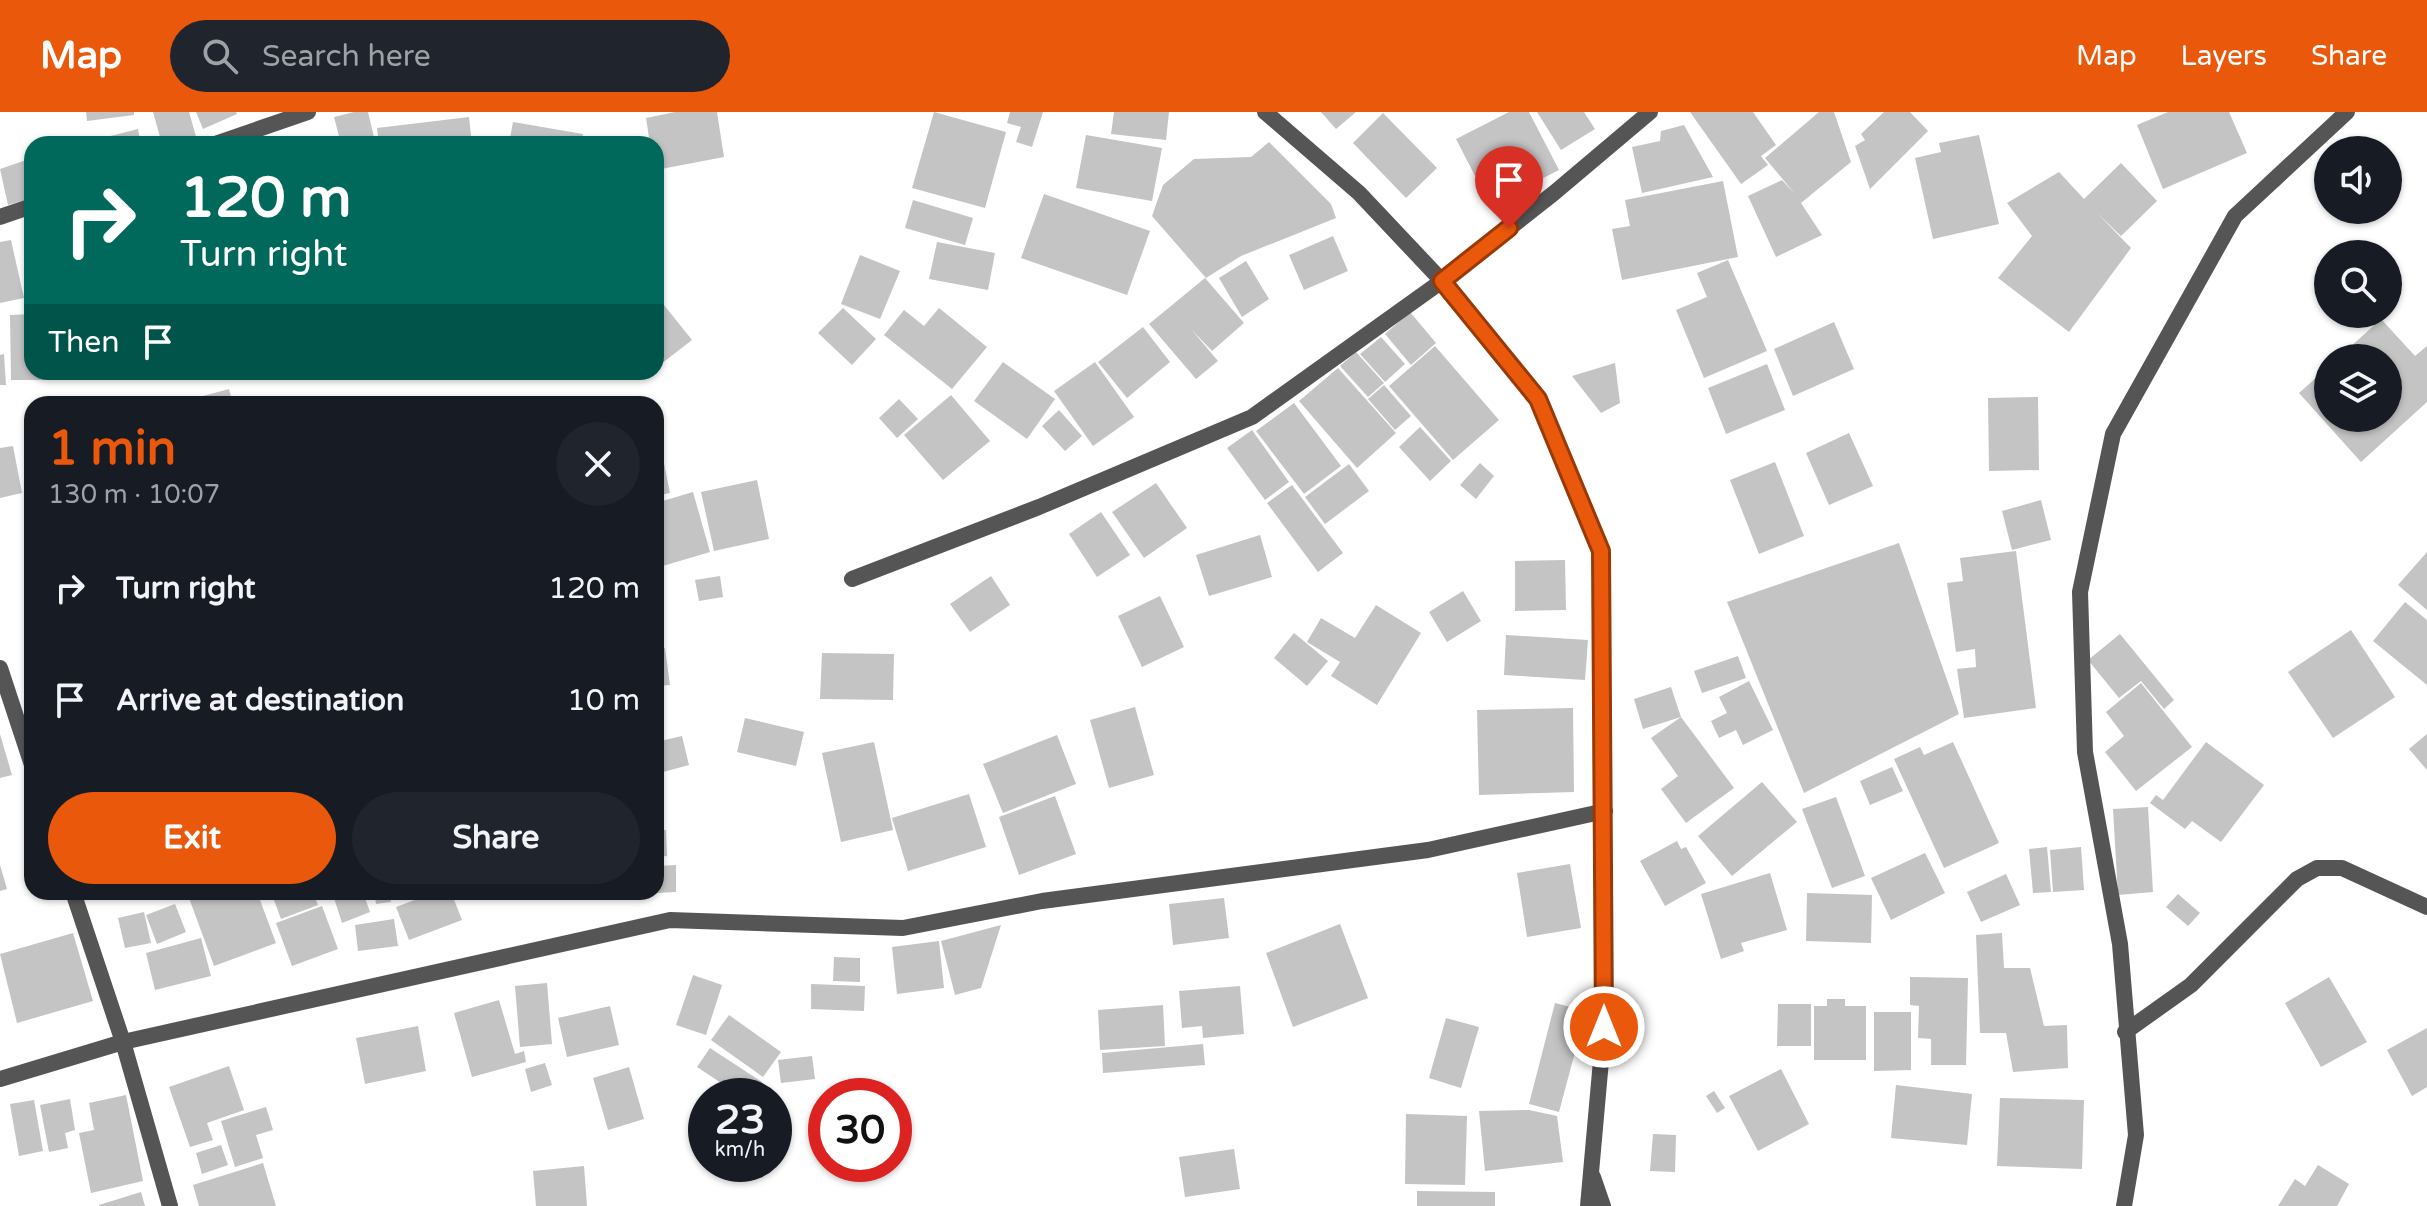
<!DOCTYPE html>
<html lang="en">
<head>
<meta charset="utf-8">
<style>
	body { margin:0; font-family:"Varela Round",sans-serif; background:#20242c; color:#f1f3f6; height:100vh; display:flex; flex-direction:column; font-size:30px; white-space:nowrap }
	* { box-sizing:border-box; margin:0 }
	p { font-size:26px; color:#9ea1a6 }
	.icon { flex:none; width:44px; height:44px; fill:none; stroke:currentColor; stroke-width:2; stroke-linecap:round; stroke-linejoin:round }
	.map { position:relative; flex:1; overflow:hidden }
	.panel { position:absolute; left:24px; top:284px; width:640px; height:504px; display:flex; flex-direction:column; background:#171b24; border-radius:24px; box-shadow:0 2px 6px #0004 }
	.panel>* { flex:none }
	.guide { position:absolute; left:24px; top:24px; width:640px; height:244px; border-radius:24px; box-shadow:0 2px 6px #0004; background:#00695c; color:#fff; overflow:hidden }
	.controls { position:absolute; left:2314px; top:24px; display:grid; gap:16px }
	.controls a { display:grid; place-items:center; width:88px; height:88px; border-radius:50%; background:#171b24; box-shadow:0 2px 6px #0004; font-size:40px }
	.speed { position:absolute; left:688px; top:966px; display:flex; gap:16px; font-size:40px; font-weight:700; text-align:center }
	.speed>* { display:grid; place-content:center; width:104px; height:104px; border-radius:50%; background:#171b24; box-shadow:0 2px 6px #0004; line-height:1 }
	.speed small { font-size:20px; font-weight:400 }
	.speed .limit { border:12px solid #d22; background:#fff; color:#111 }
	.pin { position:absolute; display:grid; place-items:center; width:68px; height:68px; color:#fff; margin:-82px -34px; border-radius:50% 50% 50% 0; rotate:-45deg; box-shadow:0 0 8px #0007 }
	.pin .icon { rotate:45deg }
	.me { position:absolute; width:88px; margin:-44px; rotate:0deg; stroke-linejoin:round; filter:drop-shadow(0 0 6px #0008) }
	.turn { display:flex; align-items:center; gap:28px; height:168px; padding:0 24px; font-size:36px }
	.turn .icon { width:104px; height:104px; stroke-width:2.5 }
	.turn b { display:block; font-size:56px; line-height:68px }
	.then { display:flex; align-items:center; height:76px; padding:0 24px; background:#0003; gap:16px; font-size:30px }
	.round { display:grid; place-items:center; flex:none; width:84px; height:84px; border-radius:42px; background:#20242c }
	.overview { display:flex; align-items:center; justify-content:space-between; height:136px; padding:0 24px }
	h1 { font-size:48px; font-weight:700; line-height:60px; color:#ea580c }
	.cta { display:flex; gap:16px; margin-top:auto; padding:16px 24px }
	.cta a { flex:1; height:92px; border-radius:48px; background:#ea580c; color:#fff; font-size:32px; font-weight:700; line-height:92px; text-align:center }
	.cta a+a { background:#20242c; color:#f1f3f6 }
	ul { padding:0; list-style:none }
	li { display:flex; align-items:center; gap:24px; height:112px; padding:0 24px }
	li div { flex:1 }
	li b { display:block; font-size:30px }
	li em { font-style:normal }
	header { display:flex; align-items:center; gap:48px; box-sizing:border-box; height:112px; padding:0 40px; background:#ea580c; color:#fff }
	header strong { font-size:38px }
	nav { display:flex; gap:44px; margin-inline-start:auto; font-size:28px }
	.search { width:560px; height:72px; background:#20242c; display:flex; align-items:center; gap:20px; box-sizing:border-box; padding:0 28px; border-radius:44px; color:#9ea1a6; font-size:30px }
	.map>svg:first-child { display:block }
	.building { fill:#c4c4c4 }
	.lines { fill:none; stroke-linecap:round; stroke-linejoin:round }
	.street { stroke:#555; stroke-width:16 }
	.route-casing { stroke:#983908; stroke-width:20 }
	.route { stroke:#ea580c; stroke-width:14 }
</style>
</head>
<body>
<header>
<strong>Map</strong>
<div class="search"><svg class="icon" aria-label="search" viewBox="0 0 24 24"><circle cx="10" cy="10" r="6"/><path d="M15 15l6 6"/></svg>Search here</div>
<nav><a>Map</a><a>Layers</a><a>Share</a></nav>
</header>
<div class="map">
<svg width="2427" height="1094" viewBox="0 0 2427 1094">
	<rect width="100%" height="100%" fill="#fff"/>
	<!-- building -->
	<g class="building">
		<path d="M86 0H134V3L87 9Z"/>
		<path d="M153 0H189L197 28 162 32Z"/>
		<path d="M196 0H236L237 2 203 17Z"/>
		<path d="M354 0H368L374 25 341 32 334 5Z"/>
		<path d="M675 0H717L724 45 656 58V32H650L646 6Z"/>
		<path d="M934 0 1006 20 985 96 912 76Z"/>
		<path d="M1010 0H1043L1032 35 1016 30 1021 15 1007 11Z"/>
		<path d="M1114 0H1169L1166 28 1111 22Z"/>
		<path d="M1321 0H1356L1336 17Z"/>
		<path d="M1509 0H1529L1559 58 1490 93 1456 27Z"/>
		<path d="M1537 0H1584L1595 17 1561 38Z"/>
		<path d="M1690 0H1753L1776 33 1761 44 1768 53 1741 72Z"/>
		<path d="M1819 0H1834L1851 50 1801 91 1822 123 1776 145 1748 84 1782 68 1795 82 1765 46Z"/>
		<path d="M1884 0H1910L1928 19 1870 77 1855 34 1865 28 1861 22Z"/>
		<path d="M2168 0H2229L2247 41 2163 77 2137 13Z"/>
		<path d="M1383 1 1437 56 1406 86 1353 31Z"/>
		<path d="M469 5 472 32H379L377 16Z"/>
		<path d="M513 10 583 22 581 32H509Z"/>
		<path d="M1684 13 1713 65 1642 81 1632 35 1660 29 1661 19Z"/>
		<path d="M138 17 141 32H83V31Z"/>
		<path d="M1086 23 1162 36 1152 89 1076 76Z"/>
		<path d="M1979 23 1999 112 1933 127 1915 46 1941 40 1939 31Z"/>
		<path d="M1269 30 1331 92 1336 106 1241 144 1206 166 1152 104 1163 73 1194 47 1251 45Z"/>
		<path d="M32 46V86L8 93 0 57Z"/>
		<path d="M2121 51 2157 89 2121 124 2097 101 2131 136 2069 220 1998 166 2032 124 2007 91 2059 60 2084 87Z"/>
		<path d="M1723 69 1738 145 1622 168 1612 117 1630 114 1625 88Z"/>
		<path d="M1044 82 1150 119 1127 183 1021 146Z"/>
		<path d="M913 88 973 106 965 133 905 116Z"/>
		<path d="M1333 124 1348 159 1304 178 1289 143Z"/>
		<path d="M11 128 24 186 0 191V130Z"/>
		<path d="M937 130 995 141 988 178 929 167Z"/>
		<path d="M860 143 900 159 880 207 841 192Z"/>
		<path d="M1728 148 1767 239 1704 266 1676 198 1707 185 1697 161Z"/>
		<path d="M1246 149 1269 187 1242 205 1219 166Z"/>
		<path d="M1205 166 1244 211 1212 239 1191 217 1218 249 1196 267 1149 212Z"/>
		<path d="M660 188 692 228 661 252 656 246V192Z"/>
		<path d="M843 196 876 227 852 253 818 221Z"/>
		<path d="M939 196 987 235 952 277 884 223 904 198 924 214Z"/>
		<path d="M1410 200 1436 231 1411 253 1385 222Z"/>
		<path d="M32 202V260H49V268H11L10 203Z"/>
		<path d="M2381 207 2415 244 2427 234V290L2361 350 2299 281 2328 255V306H2388V246H2338Z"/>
		<path d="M1834 210 1854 257 1793 284 1774 237Z"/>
		<path d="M1143 215 1170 250 1127 286 1098 250Z"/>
		<path d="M1381 225 1405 252 1385 270 1360 242Z"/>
		<path d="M1435 234 1499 308 1453 348 1389 274Z"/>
		<path d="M1356 240 1384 271 1368 285 1340 254Z"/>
		<path d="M4 242 6 273H0V243Z"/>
		<path d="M1003 250 1055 287 1027 327 974 289Z"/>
		<path d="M1095 250 1134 305 1093 334 1054 279Z"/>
		<path d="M1615 251 1620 291 1601 301 1572 264Z"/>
		<path d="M1767 252 1785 298 1726 322 1708 276Z"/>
		<path d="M1338 256 1396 321 1357 356 1299 289Z"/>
		<path d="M1384 273 1411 304 1395 318 1368 287Z"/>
		<path d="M229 277 233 292H178L177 291Z"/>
		<path d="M951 283 990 329 943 368 904 323Z"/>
		<path d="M2038 285 2039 358 1989 359 1988 286Z"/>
		<path d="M899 287 918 307 897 326 879 306Z"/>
		<path d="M1294 291 1341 354 1304 382 1256 319Z"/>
		<path d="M1059 298 1082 324 1065 339 1042 314Z"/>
		<path d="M1420 315 1451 349 1430 369 1399 335Z"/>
		<path d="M1252 318 1289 370 1265 388 1227 336Z"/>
		<path d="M1849 321 1873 374 1829 393 1806 341Z"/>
		<path d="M659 326 670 381 656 384V327Z"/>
		<path d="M13 334 22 381 0 386V336Z"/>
		<path d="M1775 350 1804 424 1759 442 1730 368Z"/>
		<path d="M1480 351 1494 364 1476 387 1460 373Z"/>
		<path d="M1349 352 1369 379 1325 412 1305 385Z"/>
		<path d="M757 368 769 427 714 439 701 380Z"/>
		<path d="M1156 371 1187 416 1144 446 1112 400Z"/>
		<path d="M1292 373 1343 441 1318 460 1267 391Z"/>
		<path d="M693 380 710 440 656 456V391Z"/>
		<path d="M2041 388 2051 428 2012 438 2002 399Z"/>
		<path d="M1101 400 1130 443 1097 465 1069 422Z"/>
		<path d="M1260 423 1272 465 1209 484 1196 443Z"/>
		<path d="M1899 431 1959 602 1804 681 1727 490Z"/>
		<path d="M2016 439 2036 596 1964 606 1957 557 1976 555 1975 537 1956 540 1947 471 1963 469 1960 446Z"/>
		<path d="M2427 440V498L2398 473Z"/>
		<path d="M1565 448 1566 498 1515 499V449Z"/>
		<path d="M720 464 723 485 699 489 695 468Z"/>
		<path d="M991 464 1010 493 970 520 950 492Z"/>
		<path d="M1463 479 1481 509 1447 530 1429 500Z"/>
		<path d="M1160 484 1184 535 1142 555 1118 504Z"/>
		<path d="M2405 490 2427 508V573L2373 529Z"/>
		<path d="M1376 493 1421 521 1377 593 1331 564 1340 550 1307 530 1321 506 1355 526Z"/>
		<path d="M2351 518 2395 585 2333 626 2288 560Z"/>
		<path d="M1294 521 1328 549 1307 574 1274 546Z"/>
		<path d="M2120 522 2174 588 2164 597 2141 569 2119 586 2088 548Z"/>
		<path d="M1506 523 1588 528 1585 568 1504 563Z"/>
		<path d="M665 536 670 573 656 574V537Z"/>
		<path d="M822 541 894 542 893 588 820 587Z"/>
		<path d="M1738 544 1746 566 1702 581 1694 559Z"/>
		<path d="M1749 569 1773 618 1743 633 1736 618 1719 626 1711 609 1727 601 1719 585Z"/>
		<path d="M2141 571 2192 635 2136 679 2105 640 2124 624 2106 600Z"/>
		<path d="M1671 575 1681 605 1734 676 1686 711 1661 677 1678 664 1651 626 1681 605 1643 617 1634 587Z"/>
		<path d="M1135 595 1154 663 1109 676 1090 608Z"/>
		<path d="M1573 596 1574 680 1479 683 1477 598Z"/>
		<path d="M745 606 804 620 796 654 737 640Z"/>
		<path d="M0 622 12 663 0 666Z"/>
		<path d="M2427 622V658L2409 637Z"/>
		<path d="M1057 623 1076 672 1003 701 983 652Z"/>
		<path d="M682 624 689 653 656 662V630Z"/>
		<path d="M874 630 893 718 841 730 822 641Z"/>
		<path d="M1953 630 1999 731 1944 756 1894 647 1920 635 1924 643Z"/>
		<path d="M2206 630 2264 673 2221 730 2192 709 2185 717 2150 691 2156 683 2163 688Z"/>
		<path d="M1892 655 1903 679 1870 693 1860 669Z"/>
		<path d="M1762 670 1797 710 1732 764 1698 724Z"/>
		<path d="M969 682 986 735 908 759 892 706Z"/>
		<path d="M1055 684 1076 742 1019 763 999 705Z"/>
		<path d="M1836 685 1865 764 1832 776 1802 697Z"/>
		<path d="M2148 695 2153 780 2118 783 2113 697Z"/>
		<path d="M666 718 667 744 656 745V719Z"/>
		<path d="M1677 729 1681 737 1686 735 1706 771 1665 794 1640 749Z"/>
		<path d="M2047 735 2051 780 2033 781 2029 737Z"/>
		<path d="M2081 735 2084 778 2053 780 2050 738Z"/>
		<path d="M1925 741 1945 781 1891 808 1871 766Z"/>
		<path d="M1570 752 1581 816 1527 825 1517 761Z"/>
		<path d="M0 753 7 777 0 779Z"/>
		<path d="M676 753V780L656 781V754Z"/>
		<path d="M1770 761 1787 818 1741 831 1744 839 1721 847 1701 782Z"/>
		<path d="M2006 762 2020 793 1981 810 1967 780Z"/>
		<path d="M204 780H257L276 831 214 854 189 786Z"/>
		<path d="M271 780H313L318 793 281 807Z"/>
		<path d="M332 780H363L370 800 342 811Z"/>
		<path d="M374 780H389L391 790 376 792Z"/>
		<path d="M436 780H451L462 808 409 828 396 795Z"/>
		<path d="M1807 781 1872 783 1871 831 1806 829Z"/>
		<path d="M2178 782 2200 801 2188 814 2166 795Z"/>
		<path d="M1224 786 1229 826 1173 833 1169 792Z"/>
		<path d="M175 792 186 820 157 832 146 803Z"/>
		<path d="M322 794 338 837 292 854 276 811Z"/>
		<path d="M144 800 151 831 125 836 118 806Z"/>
		<path d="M394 807 398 834 358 839 355 813Z"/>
		<path d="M1340 812 1368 886 1293 915 1266 841Z"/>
		<path d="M1001 813 981 876 955 883 941 829Z"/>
		<path d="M73 821 93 889 17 911 0 842Z"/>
		<path d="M2002 821 2004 856H2030L2044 914 2067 913 2068 956 2013 960 2006 921H1980L1976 823Z"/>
		<path d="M201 826 211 864 155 878 146 841Z"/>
		<path d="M939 829 944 876 897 882 892 835Z"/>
		<path d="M834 845 860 846V870L833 869Z"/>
		<path d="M693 863 722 873 706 923 676 913Z"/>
		<path d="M1910 865 1968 866 1966 953H1931V927L1918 926 1919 894 1910 893Z"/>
		<path d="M2329 865 2367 930 2321 955 2285 891Z"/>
		<path d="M547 871 552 932 520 935 515 874Z"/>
		<path d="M811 872 865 874 864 899 811 897Z"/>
		<path d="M1240 874 1244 922 1203 926 1202 914 1182 916 1179 879Z"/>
		<path d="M1827 887H1845V894H1866V948H1814V894H1827Z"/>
		<path d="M499 888 515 942 524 939 526 950 472 965 454 901Z"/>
		<path d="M1555 891 1586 899 1559 1000 1529 992Z"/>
		<path d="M1778 892H1811V934H1777Z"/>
		<path d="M1163 893 1165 934 1100 938 1098 898Z"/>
		<path d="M610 894 619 933 567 945 558 906Z"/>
		<path d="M1874 900H1911V958L1874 959Z"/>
		<path d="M729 903 781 940 763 965 711 928Z"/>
		<path d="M1446 906 1479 915 1461 976 1429 966Z"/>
		<path d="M418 914 426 959 365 972 356 926Z"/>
		<path d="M2427 916V975L2412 984 2387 938Z"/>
		<path d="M1203 932 1205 953 1103 961 1102 941Z"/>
		<path d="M710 936 762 970 753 984H741L697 955Z"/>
		<path d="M812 944 815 967 781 971 778 948Z"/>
		<path d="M545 951 552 973 531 980 525 957Z"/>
		<path d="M229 954 244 998 207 1011 213 1028 190 1035 169 975Z"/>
		<path d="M629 955 644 1007 608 1018 593 966Z"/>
		<path d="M1781 957 1809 1012 1758 1039 1729 984Z"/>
		<path d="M1896 973 1972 982 1967 1033 1891 1026Z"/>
		<path d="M1714 979 1725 996 1717 1001 1706 984Z"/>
		<path d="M126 983 143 1069 91 1081 79 1021 94 1018 89 991Z"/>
		<path d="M2000 986 2084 988 2082 1057 1997 1054Z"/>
		<path d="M70 987 75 1018 65 1021 68 1036 49 1040 40 993Z"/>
		<path d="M34 988 43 1039 19 1044 10 992Z"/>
		<path d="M266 995 273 1018 256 1023 263 1046 235 1055 221 1009Z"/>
		<path d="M1529 998 1557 1004 1563 1050 1485 1059 1479 999Z"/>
		<path d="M1406 1002 1467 1004 1465 1073 1405 1072Z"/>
		<path d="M1653 1022 1676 1023 1675 1060 1650 1059Z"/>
		<path d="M221 1033 228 1053 202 1062 196 1041Z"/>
		<path d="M1234 1037 1240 1077 1185 1085 1179 1045Z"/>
		<path d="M263 1051 276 1094H199L193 1073Z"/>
		<path d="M2318 1053 2349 1072 2337 1094H2278L2295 1067 2305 1074Z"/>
		<path d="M584 1054 587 1094H536L533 1059Z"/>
		<path d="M1417 1079 1495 1080V1094H1417Z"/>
		<path d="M141 1080 145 1094H99V1093Z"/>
	</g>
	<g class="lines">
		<!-- street -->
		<g class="street">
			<path d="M1265 0 1359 81 1442 169 1538 287 1601 439 1604 915 1588 1094"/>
			<path d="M215 32 308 0"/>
			<path d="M0 105 32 94"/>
			<path d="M852 467 1039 395 1252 305 1442 169 1554 81 1650 0"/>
			<path d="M0 556 32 653"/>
			<path d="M73 780 123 930 170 1094"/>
			<path d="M2125 920 2191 873 2297 767 2317 756H2342L2427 795"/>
			<path d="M0 967 123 930 670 808 903 816 1042 789 1428 738 1605 699"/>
			<path d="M1593 1065 1603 1094"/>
			<path d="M2124 1094 2136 1023 2120 832 2085 640 2080 480 2113 322 2235 104 2347 0"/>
		</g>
	</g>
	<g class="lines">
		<defs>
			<path id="route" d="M1509 116 1442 169 1538 287 1601 439 1604 915"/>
		</defs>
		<!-- route casing -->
		<use href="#route" class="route-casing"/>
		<!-- route -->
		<use href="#route" class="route"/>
	</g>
</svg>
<div class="controls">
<a><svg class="icon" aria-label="sound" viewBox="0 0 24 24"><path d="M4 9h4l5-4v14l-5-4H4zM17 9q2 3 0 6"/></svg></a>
<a><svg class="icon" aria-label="search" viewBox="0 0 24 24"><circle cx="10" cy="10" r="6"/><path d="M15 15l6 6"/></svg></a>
<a><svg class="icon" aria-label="layers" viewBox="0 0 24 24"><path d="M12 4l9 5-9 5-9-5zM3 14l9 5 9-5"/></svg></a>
</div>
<div class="speed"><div>23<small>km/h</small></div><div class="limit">30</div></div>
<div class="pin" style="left:1509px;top:116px;background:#d93025"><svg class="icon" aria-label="arrive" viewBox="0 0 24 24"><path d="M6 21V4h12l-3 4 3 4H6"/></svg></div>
<svg class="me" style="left:1604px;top:915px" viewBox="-20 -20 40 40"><circle r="17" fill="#ea580c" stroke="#fff" stroke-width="3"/><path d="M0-11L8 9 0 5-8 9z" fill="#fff"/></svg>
<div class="guide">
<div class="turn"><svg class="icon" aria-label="right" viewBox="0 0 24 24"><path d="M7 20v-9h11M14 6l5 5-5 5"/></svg><div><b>120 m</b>Turn right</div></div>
<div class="then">Then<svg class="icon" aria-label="arrive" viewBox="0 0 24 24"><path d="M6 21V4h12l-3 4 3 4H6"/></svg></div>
</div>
<section class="panel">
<div class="overview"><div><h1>1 min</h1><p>130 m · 10:07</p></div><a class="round"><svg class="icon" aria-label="close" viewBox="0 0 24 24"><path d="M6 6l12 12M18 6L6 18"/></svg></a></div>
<ul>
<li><svg class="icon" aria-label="right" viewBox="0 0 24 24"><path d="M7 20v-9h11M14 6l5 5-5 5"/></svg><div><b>Turn right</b></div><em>120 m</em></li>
<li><svg class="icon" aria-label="arrive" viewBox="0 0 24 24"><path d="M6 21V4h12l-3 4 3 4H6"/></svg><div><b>Arrive at destination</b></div><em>10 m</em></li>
</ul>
<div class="cta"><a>Exit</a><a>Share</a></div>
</section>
</div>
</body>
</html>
